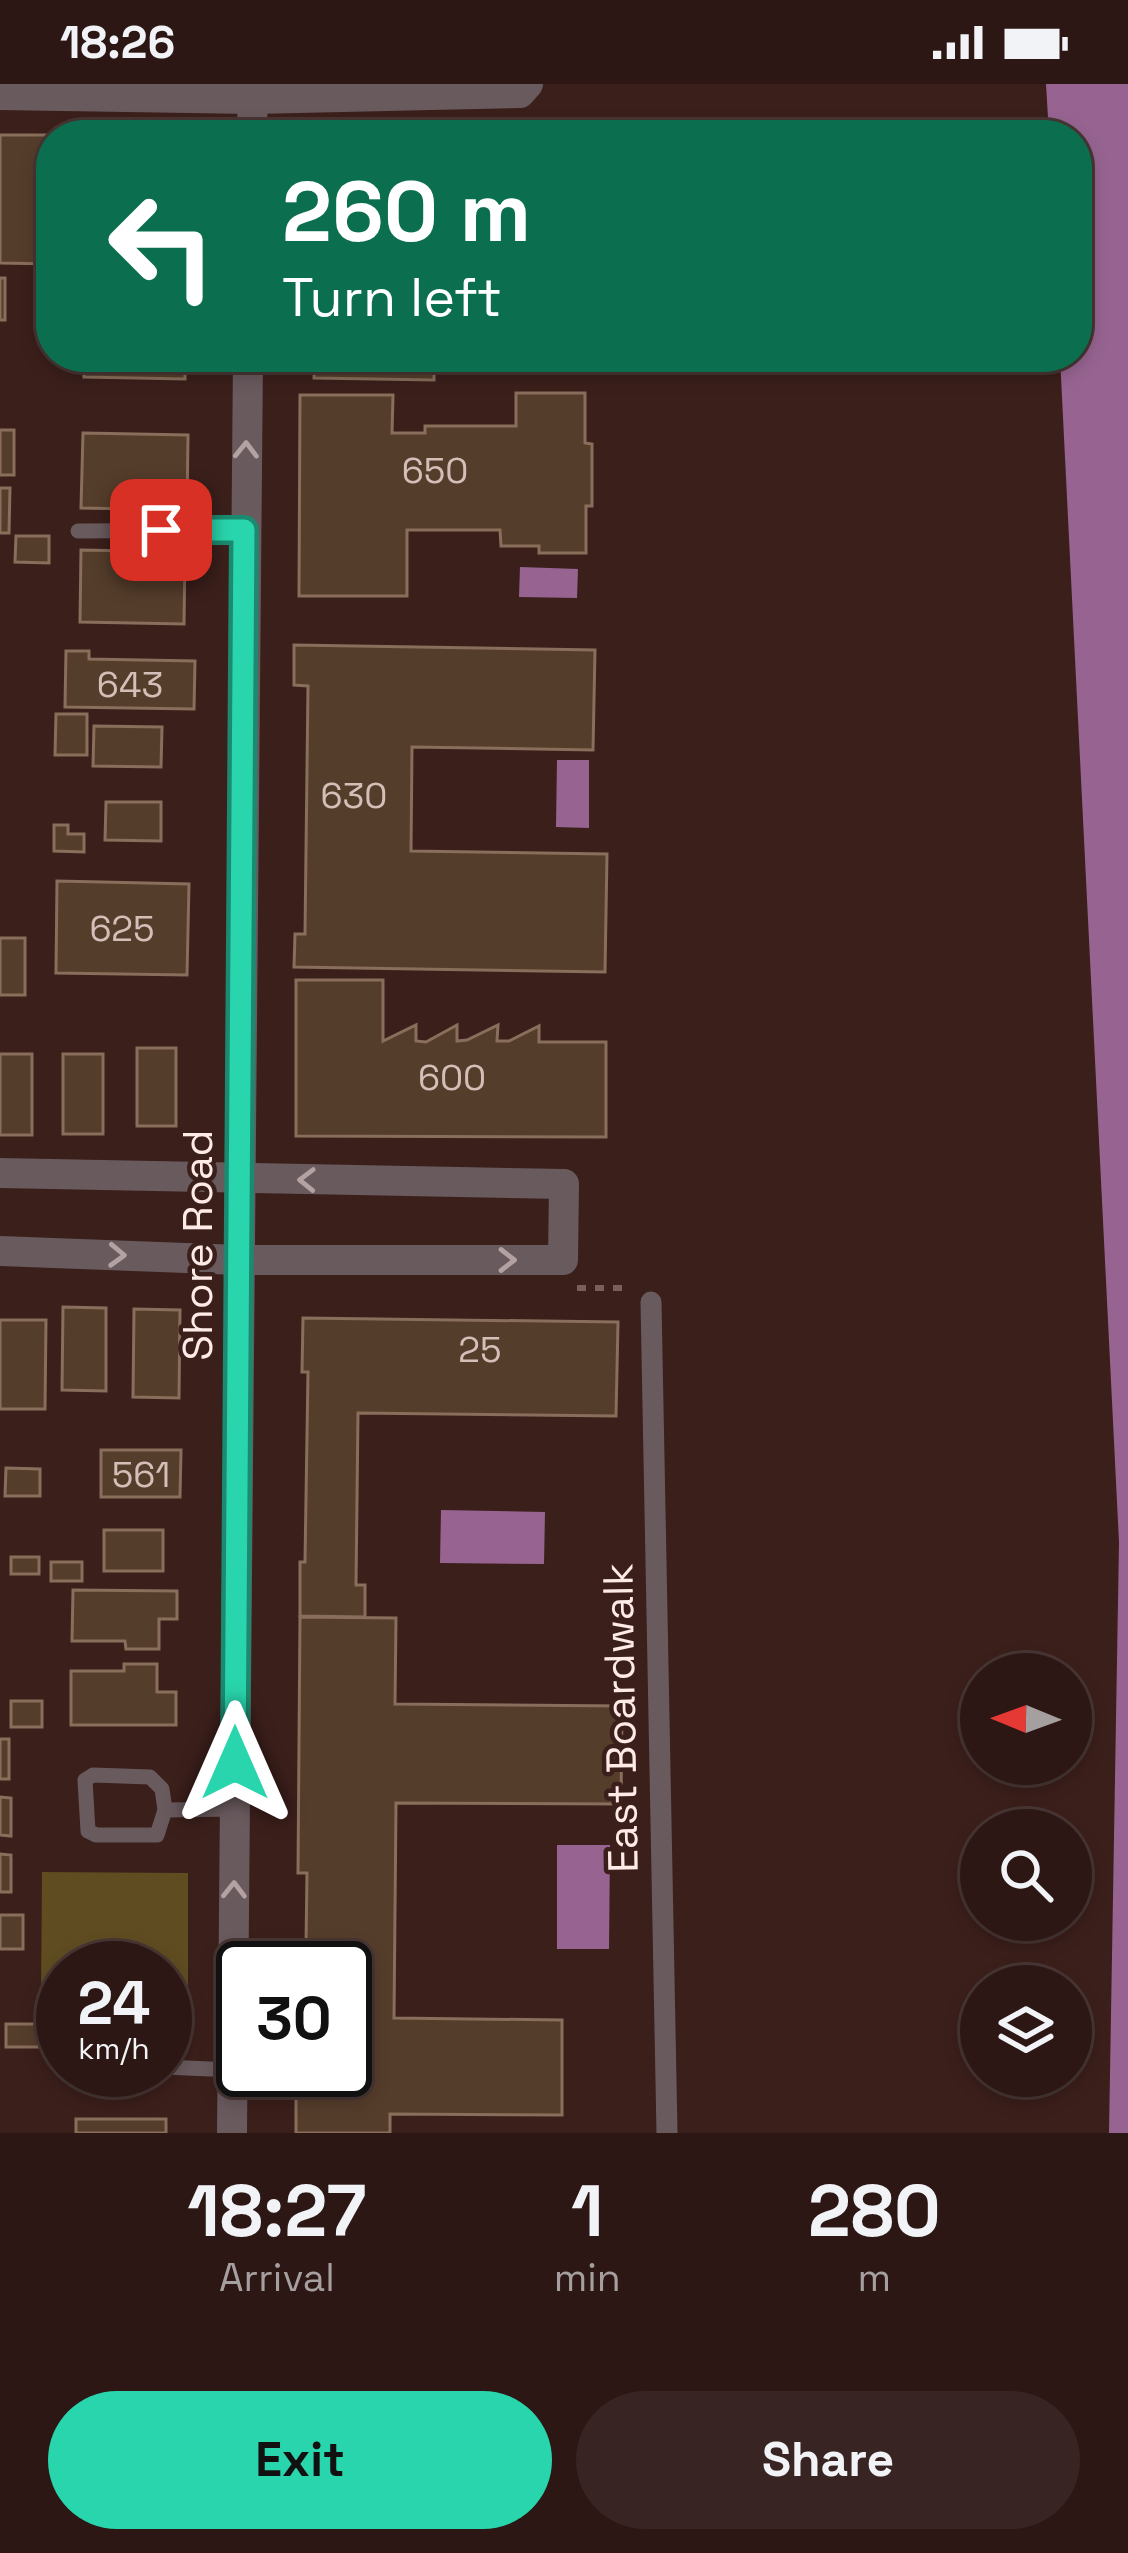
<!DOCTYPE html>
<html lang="en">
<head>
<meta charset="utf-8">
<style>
	body { margin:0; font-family:"Space Grotesk",sans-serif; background:#382422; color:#f1f3f6; height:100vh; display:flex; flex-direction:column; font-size:45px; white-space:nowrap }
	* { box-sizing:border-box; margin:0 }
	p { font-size:39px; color:#a69fa0 }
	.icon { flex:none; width:66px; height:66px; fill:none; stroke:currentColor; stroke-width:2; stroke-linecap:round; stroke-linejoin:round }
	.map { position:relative; height:2049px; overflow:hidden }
	.panel { display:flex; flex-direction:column; background:#2c1714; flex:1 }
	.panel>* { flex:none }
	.banner { position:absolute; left:36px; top:36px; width:1056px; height:252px; border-radius:48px; box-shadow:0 6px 18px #0003,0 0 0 3px #483634; background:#0b6e4f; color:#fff; overflow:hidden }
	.needle { width:78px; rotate:271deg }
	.fabs { position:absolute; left:960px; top:1569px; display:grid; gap:24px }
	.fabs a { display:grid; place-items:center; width:132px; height:132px; border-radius:50%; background:#2c1714; box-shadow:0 6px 18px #0003,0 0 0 3px #483634; font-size:60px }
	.speed { position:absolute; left:36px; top:1857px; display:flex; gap:24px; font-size:60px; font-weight:700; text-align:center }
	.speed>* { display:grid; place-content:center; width:156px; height:156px; border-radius:50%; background:#2c1714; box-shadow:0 6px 18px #0003,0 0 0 3px #483634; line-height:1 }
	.speed small { font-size:30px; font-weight:400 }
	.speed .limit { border:6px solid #111; border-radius:18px; background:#fff; color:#111 }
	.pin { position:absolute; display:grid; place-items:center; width:102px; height:102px; color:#fff; margin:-51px; border-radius:24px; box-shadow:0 6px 18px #0006 }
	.me { position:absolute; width:132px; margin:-66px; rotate:0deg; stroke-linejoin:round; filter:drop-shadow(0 0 9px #0008) }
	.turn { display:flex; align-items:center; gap:42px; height:252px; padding:0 48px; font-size:54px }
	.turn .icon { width:156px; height:156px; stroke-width:2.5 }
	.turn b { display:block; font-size:84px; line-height:102px }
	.eta { display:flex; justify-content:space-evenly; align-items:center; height:204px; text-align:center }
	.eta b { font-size:72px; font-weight:800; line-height:84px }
	.button { display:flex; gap:24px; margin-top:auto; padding:24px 48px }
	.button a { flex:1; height:138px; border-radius:72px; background:#29d5ac; color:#111; font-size:48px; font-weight:800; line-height:138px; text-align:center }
	.button a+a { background:#382422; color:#f1f3f6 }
	.status { display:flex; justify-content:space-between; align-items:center; height:84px; padding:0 60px; background:#2c1714; direction:ltr }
	.status svg { height:33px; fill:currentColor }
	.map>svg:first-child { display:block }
	.green { fill:#5f4c21 }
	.water { fill:#976491 }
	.building { fill:#553d2b; stroke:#896e5b; stroke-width:3 }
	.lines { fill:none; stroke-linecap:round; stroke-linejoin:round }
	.path { stroke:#785f5b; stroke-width:6; stroke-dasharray:9 9; stroke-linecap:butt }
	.service { stroke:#695a5e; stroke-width:15 }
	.pedestrian { stroke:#695a5e; stroke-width:21 }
	.minor { stroke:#695a5e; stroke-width:30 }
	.oneway { stroke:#b4a2a2 }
	.route-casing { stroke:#1b8a70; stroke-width:30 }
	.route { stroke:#29d5ac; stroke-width:21 }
	.labels { text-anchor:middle; stroke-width:9; stroke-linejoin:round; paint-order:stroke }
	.number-label { font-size:36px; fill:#d4bfb8 }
	.street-label { font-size:42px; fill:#feeae7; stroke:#3b1f1b }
</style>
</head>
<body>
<div class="status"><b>18:26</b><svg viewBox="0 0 49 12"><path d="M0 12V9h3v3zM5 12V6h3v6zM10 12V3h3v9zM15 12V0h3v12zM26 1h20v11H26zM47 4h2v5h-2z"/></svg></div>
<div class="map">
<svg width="1128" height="2049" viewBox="0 0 1128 2049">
	<rect width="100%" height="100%" fill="#3b1f1b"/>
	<!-- green -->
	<path class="green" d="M42 1788 188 1789V1911H165V1884H63V1911H41Z"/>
	<!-- water -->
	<g class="water">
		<path d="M1046 0H1128V2049H1109L1119 1458 1060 273H1077V51H1049Z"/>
		<path d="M520 483 578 485 577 514 519 513Z"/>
		<path d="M557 676H589V744L556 743Z"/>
		<path d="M441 1426 545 1428 544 1480 440 1479Z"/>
		<path d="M557 1761H610L609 1865H557Z"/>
	</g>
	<!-- building -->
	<g class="building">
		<path d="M0 51H46L45 86H39V141H51V180L0 179Z"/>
		<rect x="0" y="194" width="5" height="42"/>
		<path d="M84 273H185V295L84 293Z"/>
		<path d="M315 273H434V296L314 294Z"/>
		<path d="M516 309H585V359L592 360V422H586V469H539V462H501L500 446H407V512H299L300 311H393L392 349H425V342H516Z"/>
		<rect x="0" y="346" width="14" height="45"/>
		<path d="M83 349 188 351 187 426 81 424Z"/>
		<path d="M0 404H10L9 449H0Z"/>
		<path d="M16 452H49V479L15 478Z"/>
		<path d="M81 466 185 468 184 540 80 538Z"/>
		<path d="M294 561 595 566 593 666 412 663 411 767 607 770 605 888 294 883 295 850H305L308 602 294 601Z"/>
		<path d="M66 567H89V575L195 577 194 625 65 623Z"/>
		<path d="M56 630H87V671H55Z"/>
		<path d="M94 642 162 643 161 683 93 682Z"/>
		<path d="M106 718H161V757L105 756Z"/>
		<path d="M54 741H68V750H84V768L54 767Z"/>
		<path d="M57 797 189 800 187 891 56 889Z"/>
		<rect x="0" y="854" width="25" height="57"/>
		<path d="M296 896H383V957L416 941V957L426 958 457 941V957L467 956 498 941 497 957H509L539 942V958H606V1053L296 1052Z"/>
		<rect x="137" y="964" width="39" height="78"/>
		<rect x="0" y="970" width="32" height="81"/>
		<rect x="63" y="970" width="40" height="80"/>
		<path d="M63 1223 106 1224V1307L62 1306Z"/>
		<path d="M134 1225 180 1226 179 1314 133 1313Z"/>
		<path d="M303 1234 618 1238 616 1332 358 1329 356 1501H365V1533L300 1532V1478H305L308 1288H302Z"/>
		<path d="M0 1236H46L45 1325H0Z"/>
		<path d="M101 1366H181L180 1413H101Z"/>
		<path d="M6 1384 40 1385V1412H5Z"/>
		<rect x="104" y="1446" width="59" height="41"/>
		<rect x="11" y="1473" width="28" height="17"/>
		<rect x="51" y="1478" width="31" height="19"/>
		<path d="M73 1506 177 1507V1535H159V1565H126L125 1557H72Z"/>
		<path d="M300 1533 396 1534 395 1620 622 1622 621 1720 396 1719 394 1934 562 1936V2031L390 2030V2049H296V1986H345V1884H297V1860L306 1861 307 1789H298Z"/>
		<path d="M124 1580H157V1608H176V1641H71V1587H124Z"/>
		<rect x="11" y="1617" width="31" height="26"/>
		<rect x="0" y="1655" width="9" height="40"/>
		<path d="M0 1713 11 1714V1752L0 1751Z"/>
		<path d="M0 1770 11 1771V1808H0Z"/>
		<rect x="0" y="1831" width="23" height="34"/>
		<rect x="6" y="1940" width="33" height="23"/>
		<rect x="76" y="2035" width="90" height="14"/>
	</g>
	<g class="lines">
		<!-- path -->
		<path class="path" d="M577 1204H625L626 1209"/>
		<!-- service -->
		<g class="service">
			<path d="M78 447 244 446"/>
			<path d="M165 1726 162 1705 150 1693 93 1691 85 1696 88 1747 96 1751H157L165 1726 235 1725"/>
			<path d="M61 1978H63"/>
			<path d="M165 1983 232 1986"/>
		</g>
		<!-- pedestrian -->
		<path class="pedestrian" d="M651 1218 667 2049"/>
		<!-- minor -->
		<g class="minor">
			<path d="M0 11 252 15 520 9 528 0"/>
			<path d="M252 51 253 0"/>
			<path d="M0 1089 564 1100 563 1176H239L0 1167"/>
			<path d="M232 2049 248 273"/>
		</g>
	</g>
	<!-- one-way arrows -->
	<defs><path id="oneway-chevron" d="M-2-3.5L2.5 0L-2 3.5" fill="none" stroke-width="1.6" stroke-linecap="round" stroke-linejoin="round" transform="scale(3)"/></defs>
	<g class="oneway">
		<use href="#oneway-chevron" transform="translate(246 366) rotate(-89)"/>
		<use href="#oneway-chevron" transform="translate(307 1096) rotate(-179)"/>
		<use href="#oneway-chevron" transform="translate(117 1171) rotate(2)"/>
		<use href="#oneway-chevron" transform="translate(507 1176)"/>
		<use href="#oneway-chevron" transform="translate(234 1806) rotate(-89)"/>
	</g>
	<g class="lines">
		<defs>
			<path id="route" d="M161 446H244L235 1679"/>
		</defs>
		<!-- route casing -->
		<use href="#route" class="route-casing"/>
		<!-- route -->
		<use href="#route" class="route"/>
	</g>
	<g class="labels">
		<!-- number labels -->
		<g class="number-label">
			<text x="435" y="399">650</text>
			<text x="130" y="613">643</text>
			<text x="354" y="724">630</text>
			<text x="122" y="857">625</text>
			<text x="452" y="1006">600</text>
			<text x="480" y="1278">25</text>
			<text x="141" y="1403">561</text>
		</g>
		<!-- street labels -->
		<g class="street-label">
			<text transform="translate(197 1161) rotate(-90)" y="15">Shore Road</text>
			<text transform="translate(620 1634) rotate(-91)" y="15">East Boardwalk</text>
		</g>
	</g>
</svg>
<div class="fabs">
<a><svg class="needle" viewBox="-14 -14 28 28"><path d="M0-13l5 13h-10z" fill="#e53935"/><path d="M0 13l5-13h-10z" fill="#a69fa0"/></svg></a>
<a><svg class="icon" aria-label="search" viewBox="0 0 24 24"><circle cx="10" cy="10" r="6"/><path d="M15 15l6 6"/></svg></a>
<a><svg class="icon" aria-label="layers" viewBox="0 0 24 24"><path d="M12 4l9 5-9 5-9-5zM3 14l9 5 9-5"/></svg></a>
</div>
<div class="speed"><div>24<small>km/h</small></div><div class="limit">30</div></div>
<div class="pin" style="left:161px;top:446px;background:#d93025"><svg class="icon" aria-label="arrive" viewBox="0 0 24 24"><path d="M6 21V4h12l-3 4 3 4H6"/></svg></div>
<svg class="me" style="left:235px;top:1679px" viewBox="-20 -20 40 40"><path d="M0-17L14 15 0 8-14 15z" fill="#29d5ac" stroke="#fff" stroke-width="4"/></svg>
<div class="banner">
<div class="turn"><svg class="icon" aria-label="left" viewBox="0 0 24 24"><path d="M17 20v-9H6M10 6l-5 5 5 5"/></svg><div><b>260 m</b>Turn left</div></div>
</div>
</div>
<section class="panel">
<div class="eta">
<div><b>18:27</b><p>Arrival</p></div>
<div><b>1</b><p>min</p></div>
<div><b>280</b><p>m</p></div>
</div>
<div class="button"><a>Exit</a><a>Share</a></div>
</section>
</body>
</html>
